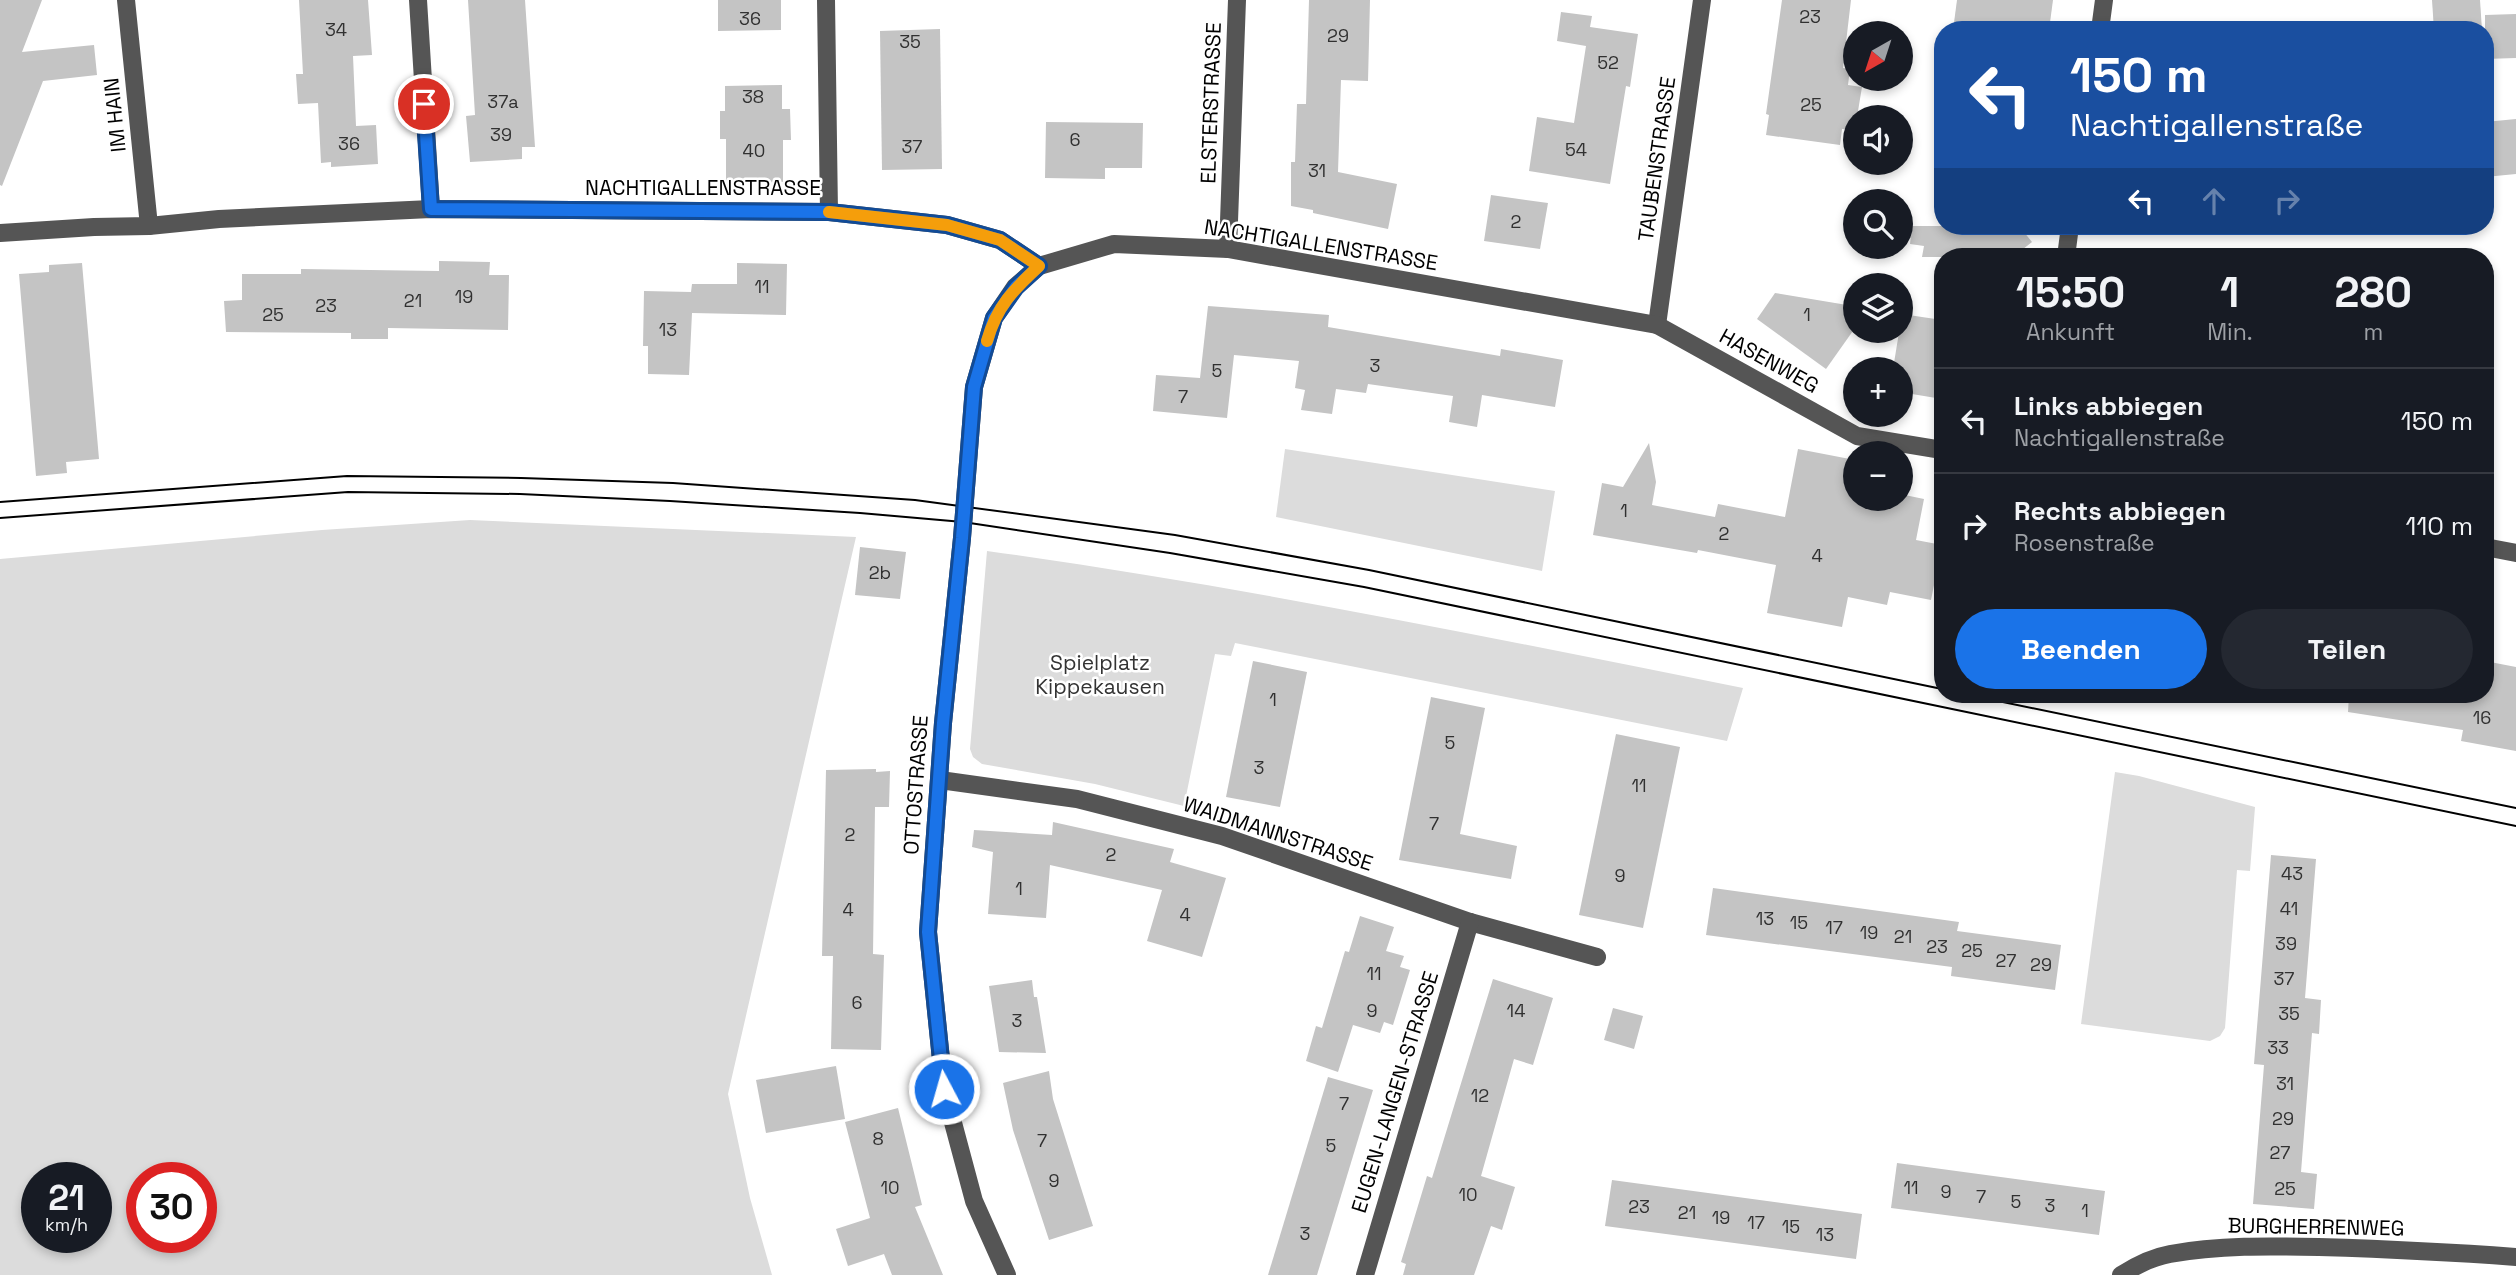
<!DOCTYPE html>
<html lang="de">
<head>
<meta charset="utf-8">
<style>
	body { margin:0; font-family:"Space Grotesk",sans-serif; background:#242831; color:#f1f3f6; height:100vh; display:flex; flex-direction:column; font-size:26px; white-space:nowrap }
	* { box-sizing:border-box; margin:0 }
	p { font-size:23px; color:#9ea1a6 }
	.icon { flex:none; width:38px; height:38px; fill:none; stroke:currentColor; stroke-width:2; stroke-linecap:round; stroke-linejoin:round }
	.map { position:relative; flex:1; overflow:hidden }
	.details { position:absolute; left:1934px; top:248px; width:560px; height:455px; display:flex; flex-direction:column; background:#171b24; border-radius:28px; box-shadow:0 4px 10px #0003 }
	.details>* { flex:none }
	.guide { position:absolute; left:1934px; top:21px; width:560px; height:214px; border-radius:28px; box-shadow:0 4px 10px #0003; background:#1a4fa0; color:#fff; overflow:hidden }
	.needle { width:46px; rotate:219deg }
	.fabs { position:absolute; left:1843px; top:21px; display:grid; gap:14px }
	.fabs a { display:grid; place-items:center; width:70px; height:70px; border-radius:50%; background:#171b24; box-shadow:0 4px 10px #0003; font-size:35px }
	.speed { position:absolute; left:21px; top:1162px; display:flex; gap:14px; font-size:35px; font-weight:700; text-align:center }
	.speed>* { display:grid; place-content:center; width:91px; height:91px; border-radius:50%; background:#171b24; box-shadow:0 4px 10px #0003; line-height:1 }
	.speed small { font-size:18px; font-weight:400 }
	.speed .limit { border:10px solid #d22; background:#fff; color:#111 }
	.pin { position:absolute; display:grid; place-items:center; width:60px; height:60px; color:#fff; margin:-30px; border:4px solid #fff; border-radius:50%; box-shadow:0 2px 7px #0007 }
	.me { position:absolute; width:77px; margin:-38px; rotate:354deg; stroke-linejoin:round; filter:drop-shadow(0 0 5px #0008) }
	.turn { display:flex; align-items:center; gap:24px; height:147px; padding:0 21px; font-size:32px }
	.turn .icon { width:91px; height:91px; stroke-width:2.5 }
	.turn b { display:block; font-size:49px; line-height:60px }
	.lanes { display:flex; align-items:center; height:66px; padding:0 21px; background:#0003; justify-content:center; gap:35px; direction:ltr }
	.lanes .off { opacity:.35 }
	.eta { display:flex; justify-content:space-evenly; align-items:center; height:119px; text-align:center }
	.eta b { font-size:42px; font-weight:600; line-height:49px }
	.action { display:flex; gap:14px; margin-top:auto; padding:14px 21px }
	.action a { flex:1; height:80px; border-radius:42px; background:#1a73e8; color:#fff; font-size:28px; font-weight:600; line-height:80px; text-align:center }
	.action a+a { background:#242831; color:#f1f3f6 }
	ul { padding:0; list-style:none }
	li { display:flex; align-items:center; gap:21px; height:105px; padding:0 21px; border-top:2px solid #363941 }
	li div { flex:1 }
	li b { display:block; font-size:26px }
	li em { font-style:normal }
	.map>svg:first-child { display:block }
	.green { fill:#dcdcdc; fill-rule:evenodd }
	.building { fill:#c4c4c4 }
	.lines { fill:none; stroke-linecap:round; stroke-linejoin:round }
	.minor { stroke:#555; stroke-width:18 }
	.tram { stroke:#000; stroke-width:2 }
	.route-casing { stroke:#114b97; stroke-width:18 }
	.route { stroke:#1a73e8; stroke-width:12 }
	.slow { stroke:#f59e0b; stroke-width:12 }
	.labels { text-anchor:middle; stroke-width:5; stroke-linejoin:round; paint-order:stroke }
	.number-label { font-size:18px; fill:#313131 }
	.street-label { font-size:21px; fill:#000; stroke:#fff }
	.park-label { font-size:21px; fill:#333; stroke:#fff }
</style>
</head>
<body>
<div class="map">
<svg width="2516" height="1275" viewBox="0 0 2516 1275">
	<rect width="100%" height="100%" fill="#fff"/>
	<!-- green -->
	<g class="green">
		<path d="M1285 449 1555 491 1542 571 1276 517Z"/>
		<path d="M470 520 856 537 728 1094 750 1198 772 1275H0V559L322 530ZM37 1178H96V1237H37ZM142 1178H201V1237H142Z"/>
		<path d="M987 551C1241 586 1492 638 1743 688L1727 741 1235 643 1231 656 1215 654 1184 806 1095 784 982 764 973 757 970 749Z"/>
		<path d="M2115 772 2139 776 2255 807 2250 871 2237 870 2225 1028 2220 1036 2210 1041 2081 1024Z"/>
	</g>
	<!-- building -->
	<g class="building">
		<path d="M0 0H42L22 52 94 45 97 75 43 81 2 186 0 185Z"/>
		<path d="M299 0H368L372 55 353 56 356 126 376 125 378 164 331 167V162L321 163 318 103 298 104 296 74H303Z"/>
		<path d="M468 0H525L535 147H522V159L470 162 466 116 475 115Z"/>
		<path d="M718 0H781V30L718 31Z"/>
		<path d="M1309 0H1370L1368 81 1341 80 1338 172 1397 184 1388 229 1313 213V210L1291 206V162H1295L1297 104H1306Z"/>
		<path d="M1782 0H1851L1843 68 1850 69 1848 85 1862 87 1857 117H1855V130L1842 129 1840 145 1766 135 1769 115 1766 114Z"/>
		<path d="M1957 0H2053L2049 30H1953Z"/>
		<path d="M2432 0H2480L2482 30H2434Z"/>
		<path d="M1561 12 1592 16 1590 27 1638 34 1630 87 1626 86 1610 184 1529 171 1537 117 1574 123 1586 46 1557 41Z"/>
		<path d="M2516 14V58L2485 59V15Z"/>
		<path d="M940 29 942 169 882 170 880 31Z"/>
		<path d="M782 85V109H790L791 140H783V182L726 184V139H720V111H725V86Z"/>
		<path d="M2516 119V174L2485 177V122Z"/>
		<path d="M1046 122 1143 123 1142 168H1105V179L1045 178Z"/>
		<path d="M1491 195 1548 203 1540 249 1484 241Z"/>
		<path d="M1912 226H2019L2032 242 2013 257 1952 250 1951 257H1922L1924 246 1910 244Z"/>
		<path d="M439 261 490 262 489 275H509L508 330 388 328V339H351V333L226 332 224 301 242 300V274H301V269L439 271Z"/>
		<path d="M82 263 99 459 66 462 67 473 36 476 19 274 49 272V265Z"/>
		<path d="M737 263 787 264 786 315 692 313 689 375 648 374V346H643L644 291 691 292 692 284H737Z"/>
		<path d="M1775 293 1847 305 1855 310V328L1826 369 1757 319Z"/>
		<path d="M1208 306 1329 315 1328 327 1500 356 1501 349 1563 360 1555 407 1482 395 1477 427 1449 422 1453 396 1368 384 1366 393 1336 389 1332 414 1301 410 1305 390 1295 388 1299 361 1234 355 1227 418 1153 411 1156 375 1200 378Z"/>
		<path d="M1902 314 1942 320 1938 357H1942V399L1900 392V369H1893Z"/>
		<path d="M1649 443 1656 482 1652 505 1715 517 1718 504 1785 517 1798 449 1855 460V499H1900V494L1924 499 1916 540 1942 545 1931 600 1890 592 1887 605 1848 597 1842 627 1767 613 1776 565 1698 550 1697 553 1593 535 1602 483 1623 487Z"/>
		<path d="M860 547 906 552 900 599 855 595Z"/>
		<path d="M1253 661 1307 672 1280 807 1226 797Z"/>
		<path d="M2485 661 2516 667V751L2461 741 2463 730 2348 712 2349 695H2485Z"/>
		<path d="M1431 697 1485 708 1460 834 1517 846 1511 879 1399 860Z"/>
		<path d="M1616 734 1680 747 1643 928 1579 915Z"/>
		<path d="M876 769V772L890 771 889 807H875L873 954 884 955 881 1050 831 1049 833 956H822L826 770Z"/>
		<path d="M1053 822 1174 849 1170 862 1226 878 1202 957 1147 941 1162 890 1050 865 1046 918 988 914 993 852 972 847 974 830 1052 835Z"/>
		<path d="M2271 855 2316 859 2305 998 2321 1000 2319 1034 2312 1033 2301 1172 2317 1174 2314 1209 2253 1204 2264 1065 2254 1064Z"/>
		<path d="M1713 888 1959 922 1957 931 2061 945 2055 990 1951 976 1952 967 1706 935Z"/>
		<path d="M1360 916 1394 927 1386 951 1404 956 1400 967 1410 970 1393 1025 1384 1022 1380 1033 1353 1025 1338 1072 1306 1061 1316 1026 1322 1028 1345 951 1349 952Z"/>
		<path d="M1493 979 1553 998 1533 1065 1514 1059 1481 1176 1515 1187 1502 1230 1491 1226 1474 1275H1403L1406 1264 1401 1262 1427 1176 1432 1178Z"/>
		<path d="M1032 980 1034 997H1037L1046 1053 999 1052 989 986Z"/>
		<path d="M1613 1008 1643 1016 1634 1049 1604 1040Z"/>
		<path d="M836 1066 845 1119 766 1133 756 1080Z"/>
		<path d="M1049 1071 1053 1099 1093 1226 1049 1240 1013 1130 1003 1083Z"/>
		<path d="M1328 1077 1373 1090 1317 1275H1268Z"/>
		<path d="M898 1108 922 1205 915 1207 943 1275H892L884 1254 848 1266 836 1229 870 1218 845 1122Z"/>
		<path d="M1897 1163 2105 1191 2099 1235 1891 1208Z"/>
		<path d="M1612 1180 1862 1214 1856 1259 1605 1226Z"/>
	</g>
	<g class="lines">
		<!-- minor -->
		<g class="minor">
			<path d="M126 0 149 226"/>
			<path d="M418 0 431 209"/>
			<path d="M826 0 829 212"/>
			<path d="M2100 30 2104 0"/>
			<path d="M0 233 94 227 149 226 219 219 431 209 829 212 947 225 1000 240 1039 266"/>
			<path d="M1228 249 1237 0"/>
			<path d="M2066 257 2070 226"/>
			<path d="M1657 325 1702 0"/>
			<path d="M2485 547 2516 553"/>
			<path d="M940 780 1077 799 1222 836 1470 922 1597 957"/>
			<path d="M1007 1275 974 1201 944 1089 928 932 943 723 962 538 974 387 994 318 1015 287 1039 266 1114 244 1228 249 1657 325 1857 436 1942 450"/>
			<path d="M1365 1275 1470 922"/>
			<path d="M2121 1275C2135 1266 2153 1257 2170 1254 2218 1245 2270 1246 2319 1247 2385 1249 2450 1252 2516 1257"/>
		</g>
		<!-- tram -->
		<g class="tram">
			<path d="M0 502 347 476 521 478 673 483 915 500 1175 535 1369 570 1942 689"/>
			<path d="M0 518 348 492 520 494 670 501 860 513 963 522 1170 553 1364 587 2516 826"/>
			<path d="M1969 695 2516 808"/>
		</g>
	</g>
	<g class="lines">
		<defs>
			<path id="route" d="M424 104 431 209 829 212 947 225 1000 240 1039 266 1016 287 994 318 974 387 962 538 943 723 928 932 944 1089"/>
		</defs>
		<!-- route casing -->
		<use href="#route" class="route-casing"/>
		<!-- route -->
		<use href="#route" class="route"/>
		<!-- slow -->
		<path class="slow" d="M829 212 947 225 1000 240 1039 266C1013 290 997 306 987 341"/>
	</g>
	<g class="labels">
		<!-- number labels -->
		<g class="number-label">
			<text x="1810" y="23">23</text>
			<text x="750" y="25">36</text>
			<text x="336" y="36">34</text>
			<text x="1338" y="42">29</text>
			<text x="910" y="48">35</text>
			<text x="1608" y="69">52</text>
			<text x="753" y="103">38</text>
			<text x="503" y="108">37a</text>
			<text x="1811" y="111">25</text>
			<text x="501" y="141">39</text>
			<text x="1075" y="146">6</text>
			<text x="349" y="150">36</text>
			<text x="912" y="153">37</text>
			<text x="1576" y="156">54</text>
			<text x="754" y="157">40</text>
			<text x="1317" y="177">31</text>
			<text x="1516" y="228">2</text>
			<text x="762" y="293">11</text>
			<text x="464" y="303">19</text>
			<text x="413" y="307">21</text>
			<text x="326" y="312">23</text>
			<text x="273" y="321">25</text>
			<text x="1807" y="321">1</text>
			<text x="668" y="336">13</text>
			<text x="1375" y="372">3</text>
			<text x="1217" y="377">5</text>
			<text x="1183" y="403">7</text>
			<text x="1624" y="517">1</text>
			<text x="1724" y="540">2</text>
			<text x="1817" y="562">4</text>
			<text x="880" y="579">2b</text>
			<text x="1273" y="706">1</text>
			<text x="2482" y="724">16</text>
			<text x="1450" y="749">5</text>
			<text x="1259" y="774">3</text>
			<text x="1639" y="792">11</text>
			<text x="1434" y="830">7</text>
			<text x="850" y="841">2</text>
			<text x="1111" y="861">2</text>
			<text x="2292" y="880">43</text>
			<text x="1620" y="882">9</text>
			<text x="1019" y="895">1</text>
			<text x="2289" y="915">41</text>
			<text x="848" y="916">4</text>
			<text x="1185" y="921">4</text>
			<text x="1765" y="925">13</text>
			<text x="1799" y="929">15</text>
			<text x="1834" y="934">17</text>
			<text x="1869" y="939">19</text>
			<text x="1903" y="943">21</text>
			<text x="2286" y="950">39</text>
			<text x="1937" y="953">23</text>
			<text x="1972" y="957">25</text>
			<text x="2006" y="967">27</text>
			<text x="2041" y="971">29</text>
			<text x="1374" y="980">11</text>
			<text x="2284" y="985">37</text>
			<text x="857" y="1009">6</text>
			<text x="1372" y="1017">9</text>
			<text x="1516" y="1017">14</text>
			<text x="2289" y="1020">35</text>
			<text x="1017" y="1027">3</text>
			<text x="2278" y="1054">33</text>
			<text x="2285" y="1090">31</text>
			<text x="1480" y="1102">12</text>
			<text x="1344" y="1110">7</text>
			<text x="2283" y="1125">29</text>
			<text x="878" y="1145">8</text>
			<text x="1042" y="1147">7</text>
			<text x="1331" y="1152">5</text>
			<text x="2280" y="1159">27</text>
			<text x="1054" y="1187">9</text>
			<text x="890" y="1194">10</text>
			<text x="1911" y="1194">11</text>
			<text x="2285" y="1195">25</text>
			<text x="1946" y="1198">9</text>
			<text x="1468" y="1201">10</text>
			<text x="1981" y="1203">7</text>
			<text x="2016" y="1208">5</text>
			<text x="2050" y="1212">3</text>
			<text x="1639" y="1213">23</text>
			<text x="2085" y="1217">1</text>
			<text x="1687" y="1219">21</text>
			<text x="1721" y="1224">19</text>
			<text x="1756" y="1229">17</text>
			<text x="1791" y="1233">15</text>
			<text x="1305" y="1240">3</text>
			<text x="1825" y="1241">13</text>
		</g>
		<!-- street labels -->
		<g class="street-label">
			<text transform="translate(1211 103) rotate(-88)" y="7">ELSTERSTRASSE</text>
			<text transform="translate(115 115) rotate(-96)" y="7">IM HAIN</text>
			<text transform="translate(1657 159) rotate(-82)" y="7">TAUBENSTRASSE</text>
			<text x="703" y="195">NACHTIGALLENSTRASSE</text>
			<text transform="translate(1321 245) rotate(9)" y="7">NACHTIGALLENSTRASSE</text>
			<text transform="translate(1769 361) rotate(29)" y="7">HASENWEG</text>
			<text transform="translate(916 785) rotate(-86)" y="7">OTTOSTRASSE</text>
			<text transform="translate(1278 834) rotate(18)" y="7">WAIDMANNSTRASSE</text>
			<text transform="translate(1395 1092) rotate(-73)" y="7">EUGEN-LANGEN-STRASSE</text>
			<text transform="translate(2316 1227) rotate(1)" y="7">BURGHERRENWEG</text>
		</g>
		<!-- park labels -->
		<g class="park-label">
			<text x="1100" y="670">Spielplatz<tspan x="1100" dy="24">Kippekausen</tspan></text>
		</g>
	</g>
</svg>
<div class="fabs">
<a><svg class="needle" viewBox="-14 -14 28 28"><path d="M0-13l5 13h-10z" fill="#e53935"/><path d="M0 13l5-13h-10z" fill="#9ea1a6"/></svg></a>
<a><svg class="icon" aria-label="sound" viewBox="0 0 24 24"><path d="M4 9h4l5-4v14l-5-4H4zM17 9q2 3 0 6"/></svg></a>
<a><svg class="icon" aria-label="search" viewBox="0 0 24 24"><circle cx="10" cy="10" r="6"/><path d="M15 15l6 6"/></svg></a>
<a><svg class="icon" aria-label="layers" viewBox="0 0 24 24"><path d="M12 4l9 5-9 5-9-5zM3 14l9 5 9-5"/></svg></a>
<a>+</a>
<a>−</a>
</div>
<div class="speed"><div>21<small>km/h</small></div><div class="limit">30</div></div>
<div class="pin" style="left:424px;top:104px;background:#d93025"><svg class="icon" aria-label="arrive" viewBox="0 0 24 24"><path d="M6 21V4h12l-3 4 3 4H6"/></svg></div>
<svg class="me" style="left:944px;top:1089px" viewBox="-20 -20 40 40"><circle r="17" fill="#1a73e8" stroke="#fff" stroke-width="3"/><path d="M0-11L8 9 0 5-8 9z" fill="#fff"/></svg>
<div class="guide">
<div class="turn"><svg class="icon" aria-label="left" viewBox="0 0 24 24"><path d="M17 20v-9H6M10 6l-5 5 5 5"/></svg><div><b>150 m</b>Nachtigallenstraße</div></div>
<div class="lanes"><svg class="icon" aria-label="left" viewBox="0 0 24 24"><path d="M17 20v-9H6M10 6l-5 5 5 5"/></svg><svg class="icon off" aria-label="ahead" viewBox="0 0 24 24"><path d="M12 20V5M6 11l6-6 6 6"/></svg><svg class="icon off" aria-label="right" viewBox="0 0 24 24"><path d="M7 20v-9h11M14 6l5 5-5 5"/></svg></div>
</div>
<section class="details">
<div class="eta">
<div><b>15:50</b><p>Ankunft</p></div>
<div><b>1</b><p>Min.</p></div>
<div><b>280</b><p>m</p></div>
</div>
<ul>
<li><svg class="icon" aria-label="left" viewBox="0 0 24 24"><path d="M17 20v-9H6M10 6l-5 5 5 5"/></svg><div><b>Links abbiegen</b><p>Nachtigallenstraße</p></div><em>150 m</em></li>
<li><svg class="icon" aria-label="right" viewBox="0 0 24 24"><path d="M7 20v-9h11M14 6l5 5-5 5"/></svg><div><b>Rechts abbiegen</b><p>Rosenstraße</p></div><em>110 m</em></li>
</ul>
<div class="action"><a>Beenden</a><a>Teilen</a></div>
</section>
</div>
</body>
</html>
